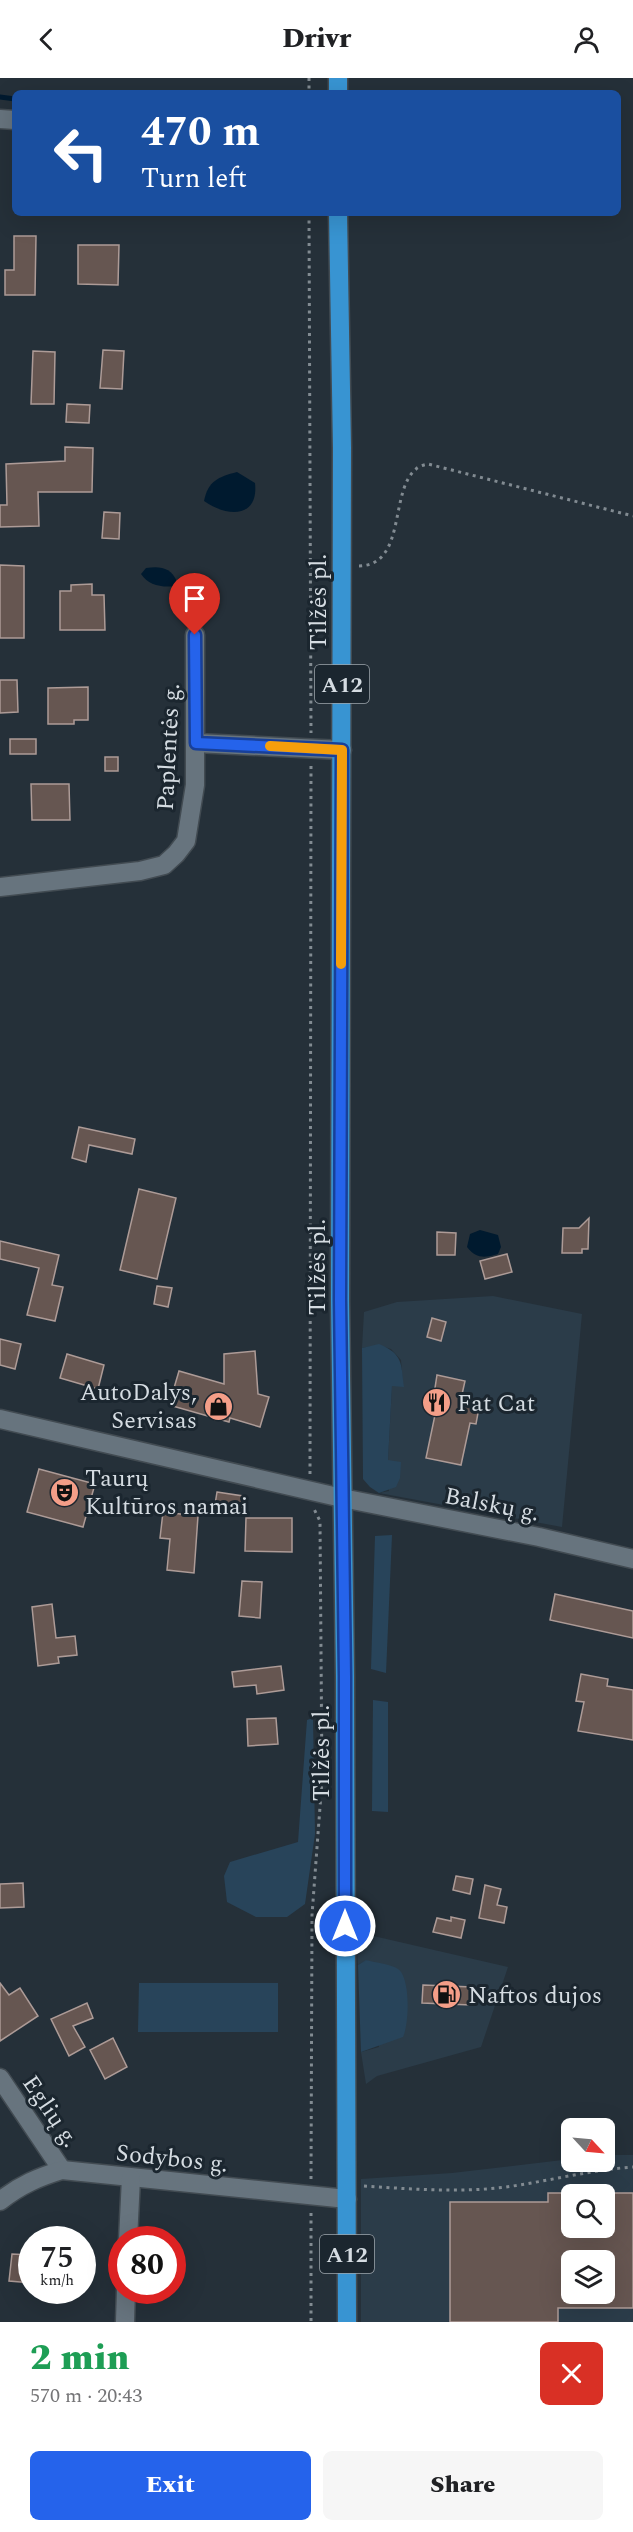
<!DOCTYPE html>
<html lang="en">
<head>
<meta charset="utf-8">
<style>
	body { margin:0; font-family:Spectral,serif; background:#f6f6f6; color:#202124; height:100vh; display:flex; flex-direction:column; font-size:22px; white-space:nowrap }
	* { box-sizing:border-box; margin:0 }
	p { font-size:20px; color:#757577 }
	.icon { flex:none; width:33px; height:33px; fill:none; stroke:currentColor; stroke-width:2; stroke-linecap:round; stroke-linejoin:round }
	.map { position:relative; height:2244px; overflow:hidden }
	.panel { display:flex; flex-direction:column; background:#fff; flex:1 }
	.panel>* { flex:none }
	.top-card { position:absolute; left:12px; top:12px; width:609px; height:126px; border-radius:9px; box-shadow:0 6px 24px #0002; background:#1a4fa0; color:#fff; overflow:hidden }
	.needle { width:39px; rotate:116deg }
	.fabs { position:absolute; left:561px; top:2040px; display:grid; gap:12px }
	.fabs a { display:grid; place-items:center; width:54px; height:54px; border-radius:9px; background:#fff; box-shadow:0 6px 24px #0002; font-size:30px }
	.speed { position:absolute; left:18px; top:2148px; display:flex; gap:12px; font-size:30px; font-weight:700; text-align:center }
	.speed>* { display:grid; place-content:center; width:78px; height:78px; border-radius:50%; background:#fff; box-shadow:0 6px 24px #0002; line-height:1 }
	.speed small { font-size:15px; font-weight:400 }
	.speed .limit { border:9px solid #d22; background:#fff; color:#111 }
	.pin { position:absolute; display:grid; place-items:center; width:51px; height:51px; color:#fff; margin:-62px -26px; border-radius:50% 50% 50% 0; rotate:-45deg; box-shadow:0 0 6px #0007 }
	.pin .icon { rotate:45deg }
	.me { position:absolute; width:66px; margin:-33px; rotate:0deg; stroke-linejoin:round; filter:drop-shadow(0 0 4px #0008) }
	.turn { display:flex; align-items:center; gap:21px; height:126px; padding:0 30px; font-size:27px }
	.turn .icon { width:78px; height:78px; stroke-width:2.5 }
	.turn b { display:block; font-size:42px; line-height:51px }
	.round { display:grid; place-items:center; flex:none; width:63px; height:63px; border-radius:9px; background:#f6f6f6 }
	.head { display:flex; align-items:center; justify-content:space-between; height:102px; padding:0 30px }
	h1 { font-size:36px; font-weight:800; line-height:45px; color:#1e9e55 }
	.cta { display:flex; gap:12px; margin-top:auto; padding:12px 30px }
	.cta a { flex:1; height:69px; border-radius:9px; background:#2563eb; color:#fff; font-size:24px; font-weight:800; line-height:69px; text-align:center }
	.cta a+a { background:#f6f6f6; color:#202124 }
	header { display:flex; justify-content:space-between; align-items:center; height:78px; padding:0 30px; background:#fff; font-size:27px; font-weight:800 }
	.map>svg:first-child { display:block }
	.built { fill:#2b3c49; fill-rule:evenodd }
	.green { fill:#28445a }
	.water { fill:#001a2f }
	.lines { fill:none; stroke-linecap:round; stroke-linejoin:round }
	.stream { stroke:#001a2f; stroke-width:5 }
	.building { fill:#665651; stroke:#ad9b97; stroke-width:1.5; fill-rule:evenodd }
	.minor-casing { stroke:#424b52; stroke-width:21 }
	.highway-casing { stroke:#424b52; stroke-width:21 }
	.path { stroke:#828b92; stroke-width:3; stroke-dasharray:3 4.5; stroke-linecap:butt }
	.minor { stroke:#67747e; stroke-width:18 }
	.highway { stroke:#3894d2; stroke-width:18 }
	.route-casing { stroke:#184099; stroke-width:15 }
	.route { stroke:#2563eb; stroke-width:10 }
	.slow { stroke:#f59e0b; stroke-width:10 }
	.labels { text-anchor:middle; stroke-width:6; stroke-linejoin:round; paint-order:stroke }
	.shield { fill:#1b262f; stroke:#9da5ac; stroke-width:1.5 }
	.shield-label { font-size:22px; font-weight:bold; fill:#d5dce2 }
	.street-label { font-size:24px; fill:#d5dce2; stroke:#1b262f }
	.poi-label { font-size:24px; fill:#d5dce2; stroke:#1b262f; text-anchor:start }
</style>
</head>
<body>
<header><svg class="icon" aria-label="back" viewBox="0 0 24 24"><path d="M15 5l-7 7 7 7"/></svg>Drivr<svg class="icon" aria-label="person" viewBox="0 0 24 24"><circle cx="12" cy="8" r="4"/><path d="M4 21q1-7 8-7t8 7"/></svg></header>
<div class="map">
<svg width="633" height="2244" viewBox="0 0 633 2244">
	<rect width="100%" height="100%" fill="#253039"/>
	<!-- built -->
	<g class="built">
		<path d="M493 1218 582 1236 562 1449 379 1415 389 1413 388 1382 392 1308H403L401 1282 391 1271 379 1267 362 1270 364 1234 397 1224Z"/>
		<path d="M356 1854 508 1889 481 1969 377 1998 366 2006 361 1974 379 1969 367 1882 358 1887Z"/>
		<path d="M605 2077H633V2244H361V2101L452 2095 571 2081 572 2084H604ZM572 2116H604V2150H572ZM572 2182H604V2216H572Z"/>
	</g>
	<!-- green -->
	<g class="green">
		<path d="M379 1266C403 1276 401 1285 404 1309L392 1308 388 1382 401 1384 400 1400 396 1409 379 1415 370 1409 363 1401 362 1270Z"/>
		<path d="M392 1457 386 1595 371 1591 375 1458Z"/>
		<path d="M373 1622 388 1624V1734L372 1733Z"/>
		<path d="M313 1640 315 1756 305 1826 287 1839H256L227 1824 224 1798 230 1784 298 1764 307 1642Z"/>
		<path d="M366 1882C376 1885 391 1886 398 1891 411 1900 409 1947 403 1959L361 1974 358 1887Z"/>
		<path d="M139 1905H278V1954H138Z"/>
	</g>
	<!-- water -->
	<g class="water">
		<path d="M237 394 255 405C259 441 226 439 204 423 208 403 218 399 237 394Z"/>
		<path d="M146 490C160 488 171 489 177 504L175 508C162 510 148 507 141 496Z"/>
		<path d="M480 1152 498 1157 501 1169 498 1176C485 1180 476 1181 467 1169L470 1156Z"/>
	</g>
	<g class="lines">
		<!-- stream -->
		<path class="stream" d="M0 19 15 21"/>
	</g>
	<!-- building -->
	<g class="building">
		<path d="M14 158H36L35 217H5V192H14Z"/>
		<path d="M78 167H119L118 207 78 206Z"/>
		<path d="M103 272 124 273 122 311 100 310Z"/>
		<path d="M33 273 55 274 54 326H31Z"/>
		<path d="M67 326 90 327 89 345 66 344Z"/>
		<path d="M65 369 93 370 92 414H38L39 448 0 449V427H7L6 386 65 383Z"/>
		<path d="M104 434 120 435 119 461 102 460Z"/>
		<path d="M0 487 24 488V560H0Z"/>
		<path d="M92 506V517H104L105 552H60V513H71V507Z"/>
		<path d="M0 602H17L18 634 0 635Z"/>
		<path d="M88 609V642H74V646H48V610Z"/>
		<rect x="10" y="661" width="26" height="15"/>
		<rect x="105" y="679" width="13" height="14"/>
		<path d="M31 706H69L70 742H32Z"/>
		<path d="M79 1049 135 1061 132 1076 89 1067 86 1084 72 1080Z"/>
		<path d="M139 1111 176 1120 157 1201 120 1192Z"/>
		<path d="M589 1140 588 1171H582V1175H562L563 1150H579Z"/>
		<path d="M437 1154 456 1155 455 1177H437Z"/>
		<path d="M0 1163 59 1177 52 1207 63 1209 55 1243 27 1237 39 1190 0 1181Z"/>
		<path d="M507 1176 512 1194 485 1201 480 1183Z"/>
		<path d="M157 1208 172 1210 168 1229 154 1226Z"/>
		<path d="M432 1240 446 1244 441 1263 427 1259Z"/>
		<path d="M0 1261 21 1266 15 1291 0 1287Z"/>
		<path d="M255 1273 258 1316 269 1319 260 1349 230 1340 229 1344 169 1327 179 1293 224 1306V1276Z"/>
		<path d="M67 1276 104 1287 98 1311 60 1300Z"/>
		<path d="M437 1297 465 1303 461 1321 480 1324 476 1346 470 1345 461 1387 426 1380 435 1337 431 1336Z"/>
		<path d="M39 1391 95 1406 83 1449 27 1434Z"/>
		<path d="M217 1414 243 1418 240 1437 214 1433Z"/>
		<path d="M163 1434 198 1438 194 1495 167 1492 170 1461 160 1460Z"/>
		<path d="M246 1440H292V1474L245 1473Z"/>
		<path d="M242 1503 262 1504 260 1540 239 1538Z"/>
		<path d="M555 1516 633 1533V1560L550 1542Z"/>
		<path d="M52 1526 56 1560 75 1558 77 1577 58 1579 59 1585 38 1588 32 1529Z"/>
		<path d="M281 1588 284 1612 257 1616 256 1607 234 1609 232 1594Z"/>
		<path d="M581 1596 608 1601 607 1608 633 1612V1662L578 1653 584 1624 576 1623Z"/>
		<path d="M276 1640 278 1666 248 1668 247 1641Z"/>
		<path d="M456 1798 473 1801 470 1816 453 1812Z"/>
		<path d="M23 1805 24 1829 0 1830V1806Z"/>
		<path d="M485 1807 501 1811 497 1827 507 1829 504 1845 479 1840Z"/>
		<path d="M451 1839 465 1842 461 1860 433 1854 437 1840 451 1843Z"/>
		<path d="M0 1905 9 1917 20 1910 38 1938 0 1963Z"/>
		<path d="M423 1907 472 1909 471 1927 422 1925Z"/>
		<path d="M87 1925 93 1940 73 1948 85 1969 69 1978 51 1941Z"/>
		<path d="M113 1960 127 1989 105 2001 90 1972Z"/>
		<path d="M548 2115H572V2150H604V2115H633V2230H558V2244H450V2124H548ZM572 2182H604V2216H572Z"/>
		<path d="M12 2176 31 2177 32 2205 9 2203Z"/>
	</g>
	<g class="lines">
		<defs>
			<g id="minor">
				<path d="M0 41 15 42"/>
				<path d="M196 665 342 672"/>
				<path d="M0 809 140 793 164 787 176 776 186 763 195 707V557"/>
				<path d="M0 1341 342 1420 539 1459 633 1481"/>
				<path d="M0 2000 62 2092"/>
				<path d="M0 2123C20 2107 39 2099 62 2092L347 2121"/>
				<path d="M128 2162 131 2100"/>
				<path d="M125 2244 126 2212"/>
			</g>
			<g id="highway">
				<path d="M338 15V0"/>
				<path d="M338 135 342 370 340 1222 345 1598 347 2244"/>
			</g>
		</defs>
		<!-- minor casing -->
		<use href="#minor" class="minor-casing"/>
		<!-- highway casing -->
		<use href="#highway" class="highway-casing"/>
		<!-- path -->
		<g class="path">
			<path d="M309 0V15"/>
			<path d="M309 135 311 655"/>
			<path d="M359 488C407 487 389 413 416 391 419 388 424 387 428 386L633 438"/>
			<path d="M310 1396 311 688"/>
			<path d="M311 2101 312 1837 322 1702 320 1443 314 1431"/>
			<path d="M364 2108C411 2111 459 2115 506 2109 549 2103 590 2092 633 2089"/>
			<path d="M311 2135V2244"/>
		</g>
		<!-- minor -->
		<use href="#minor" class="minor"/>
		<!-- highway -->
		<use href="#highway" class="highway"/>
	</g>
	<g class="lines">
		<defs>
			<path id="route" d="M195 557 196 665 342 672 340 1222 345 1598V1848"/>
		</defs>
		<!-- route casing -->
		<use href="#route" class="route-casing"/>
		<!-- route -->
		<use href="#route" class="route"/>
		<!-- slow -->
		<path class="slow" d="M270 668 342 672 341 886"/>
	</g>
	<!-- icons -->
	<defs>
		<symbol id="restaurant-disc" viewBox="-11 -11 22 22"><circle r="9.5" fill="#f49e88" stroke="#1b262f"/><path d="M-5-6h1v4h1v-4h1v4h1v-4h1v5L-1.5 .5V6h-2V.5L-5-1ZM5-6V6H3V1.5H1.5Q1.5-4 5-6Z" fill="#111"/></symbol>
		<symbol id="shop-disc" viewBox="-11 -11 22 22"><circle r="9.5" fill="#f49e88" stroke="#1b262f"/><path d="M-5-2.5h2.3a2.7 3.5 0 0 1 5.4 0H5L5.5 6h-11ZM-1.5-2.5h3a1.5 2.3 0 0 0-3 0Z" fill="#111"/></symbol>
		<symbol id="theatre-disc" viewBox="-11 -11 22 22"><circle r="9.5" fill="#f49e88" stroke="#1b262f"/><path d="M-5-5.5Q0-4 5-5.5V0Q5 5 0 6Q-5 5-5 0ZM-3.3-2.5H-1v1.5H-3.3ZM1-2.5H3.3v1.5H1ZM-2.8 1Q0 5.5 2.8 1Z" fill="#111"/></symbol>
		<symbol id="fuel-disc" viewBox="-11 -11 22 22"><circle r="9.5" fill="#f49e88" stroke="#1b262f"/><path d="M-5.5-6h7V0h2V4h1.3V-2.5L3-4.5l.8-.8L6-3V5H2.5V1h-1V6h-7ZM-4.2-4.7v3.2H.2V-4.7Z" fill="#111"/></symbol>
	</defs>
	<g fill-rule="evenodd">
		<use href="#restaurant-disc" x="420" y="1308" width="33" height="33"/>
		<use href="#shop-disc" x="202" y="1312" width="33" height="33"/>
		<use href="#theatre-disc" x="48" y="1398" width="33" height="33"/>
		<use href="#fuel-disc" x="430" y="1900" width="33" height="33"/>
	</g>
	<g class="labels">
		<!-- shield labels -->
		<g class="shield">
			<rect x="315" y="587" width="54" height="38" rx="4.5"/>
			<rect x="320" y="2157" width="54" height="38" rx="4.5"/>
		</g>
		<g class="shield-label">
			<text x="342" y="614">A12</text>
			<text x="347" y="2184">A12</text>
		</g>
		<!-- street labels -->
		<g class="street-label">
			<text transform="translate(318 524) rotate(-90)" y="8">Tilžės pl.</text>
			<text transform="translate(168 669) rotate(-87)" y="8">Paplentės g.</text>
			<text transform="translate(317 1189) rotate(-90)" y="8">Tilžės pl.</text>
			<text transform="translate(492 1426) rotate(11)" y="8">Balskų g.</text>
			<text transform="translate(321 1675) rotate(-90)" y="8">Tilžės pl.</text>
			<text transform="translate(51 2033) rotate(56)" y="8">Eglių g.</text>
			<text transform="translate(172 2080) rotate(6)" y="8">Sodybos g.</text>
		</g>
		<!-- poi labels -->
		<g class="poi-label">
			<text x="197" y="1322" text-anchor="end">AutoDalys,<tspan x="197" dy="28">Servisas</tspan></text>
			<text x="457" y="1333">Fat Cat</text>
			<text x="85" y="1408">Taurų<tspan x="85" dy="28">Kultūros namai</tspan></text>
			<text x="468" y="1925">Naftos dujos</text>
		</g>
	</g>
</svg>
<div class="fabs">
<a><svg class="needle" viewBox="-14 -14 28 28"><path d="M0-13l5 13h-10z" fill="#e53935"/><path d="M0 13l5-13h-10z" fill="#757577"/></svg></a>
<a><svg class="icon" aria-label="search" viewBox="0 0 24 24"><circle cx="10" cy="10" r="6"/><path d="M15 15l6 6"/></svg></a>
<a><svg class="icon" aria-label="layers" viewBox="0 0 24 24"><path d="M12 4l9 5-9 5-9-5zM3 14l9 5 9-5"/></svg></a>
</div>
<div class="speed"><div>75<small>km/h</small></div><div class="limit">80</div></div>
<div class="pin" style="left:195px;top:557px;background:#d93025"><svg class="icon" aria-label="arrive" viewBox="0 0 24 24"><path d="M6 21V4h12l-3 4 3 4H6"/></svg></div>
<svg class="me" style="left:345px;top:1848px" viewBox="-20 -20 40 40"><circle r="17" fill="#2563eb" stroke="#fff" stroke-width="3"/><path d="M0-11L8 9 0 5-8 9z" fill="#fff"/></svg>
<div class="top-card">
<div class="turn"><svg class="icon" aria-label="left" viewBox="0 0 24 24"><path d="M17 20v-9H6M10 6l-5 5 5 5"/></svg><div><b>470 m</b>Turn left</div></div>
</div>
</div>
<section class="panel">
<div class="head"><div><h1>2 min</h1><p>570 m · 20:43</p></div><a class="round" style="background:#d93025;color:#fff"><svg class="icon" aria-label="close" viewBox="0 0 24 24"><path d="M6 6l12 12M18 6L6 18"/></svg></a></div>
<div class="cta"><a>Exit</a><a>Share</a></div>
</section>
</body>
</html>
